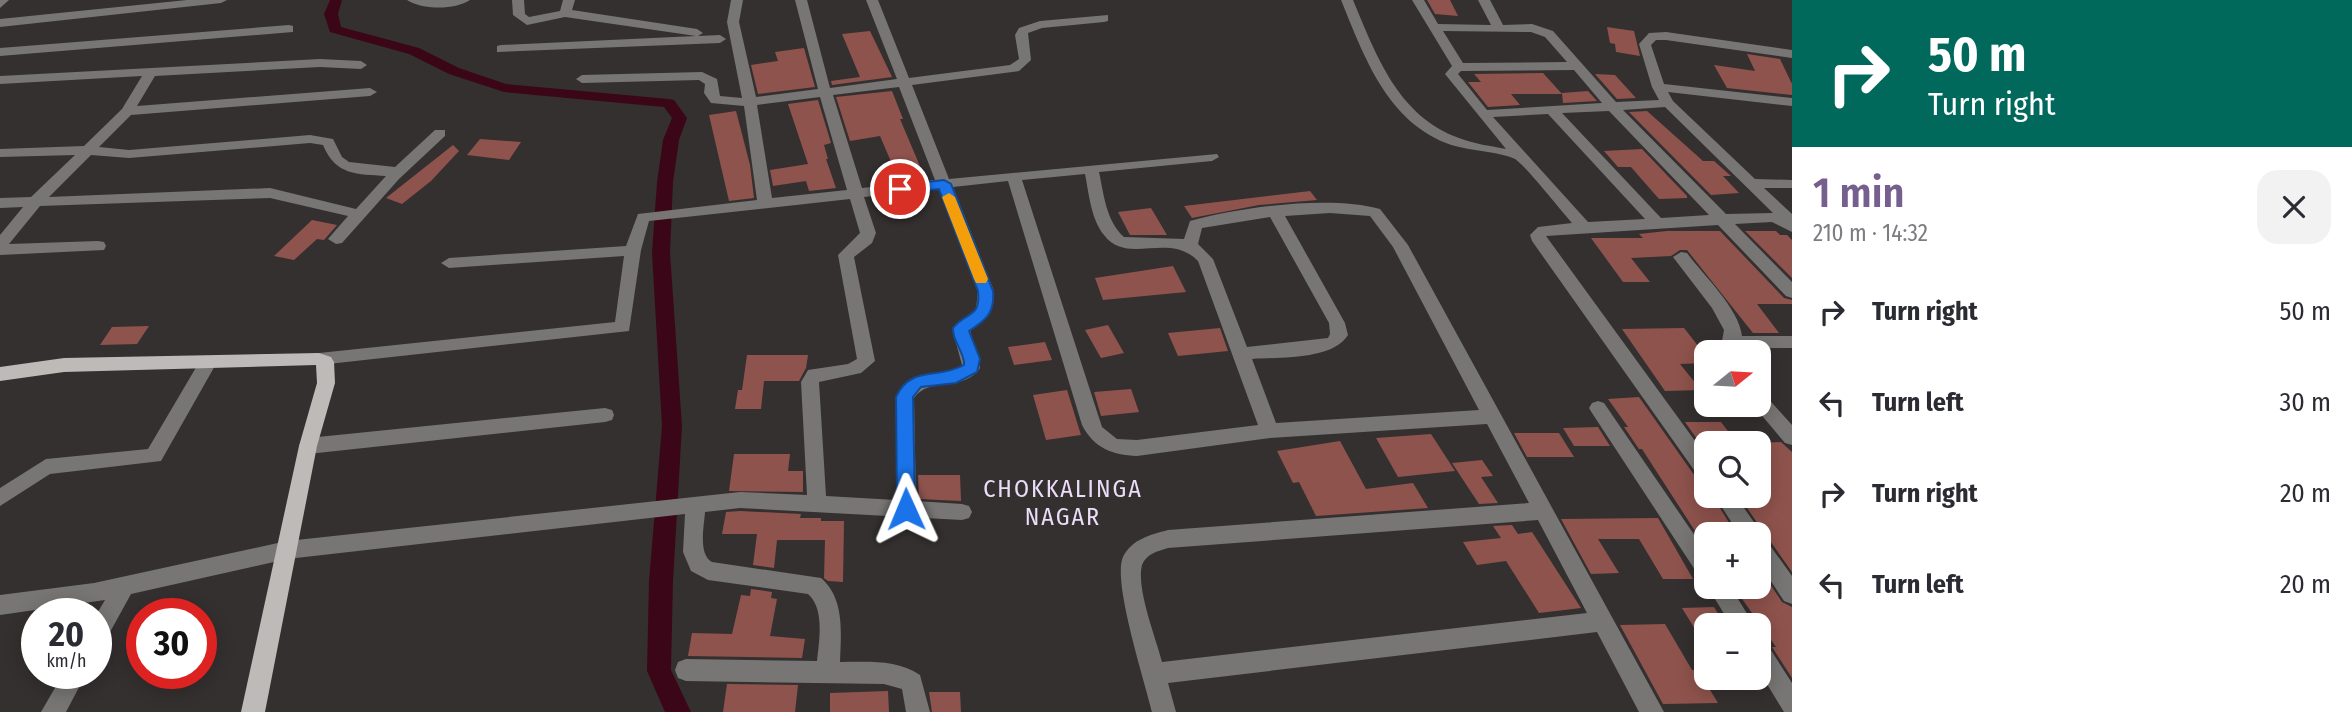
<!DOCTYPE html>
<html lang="en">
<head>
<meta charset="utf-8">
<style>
	body { margin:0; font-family:"Fira Sans Condensed",sans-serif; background:#f2f2f3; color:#2b2b33; height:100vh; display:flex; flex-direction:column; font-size:26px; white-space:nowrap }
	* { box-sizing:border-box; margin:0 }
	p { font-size:23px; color:#7c7c81 }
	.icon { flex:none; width:38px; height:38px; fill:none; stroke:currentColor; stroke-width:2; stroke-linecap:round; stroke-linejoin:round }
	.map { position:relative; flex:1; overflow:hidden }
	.side { display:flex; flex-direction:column; background:#fff; width:560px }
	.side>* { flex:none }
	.top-card { background:#00695c; color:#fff; overflow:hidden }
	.needle { width:46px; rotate:72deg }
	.fabs { position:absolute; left:1694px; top:340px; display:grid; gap:14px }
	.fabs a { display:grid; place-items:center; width:77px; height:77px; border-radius:14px; background:#fff; box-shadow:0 4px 18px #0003; font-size:35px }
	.speed { position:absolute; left:21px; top:598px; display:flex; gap:14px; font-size:35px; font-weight:700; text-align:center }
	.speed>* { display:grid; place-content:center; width:91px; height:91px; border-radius:50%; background:#fff; box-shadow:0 4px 18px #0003; line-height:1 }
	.speed small { font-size:18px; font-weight:400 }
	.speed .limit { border:10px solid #d22; background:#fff; color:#111 }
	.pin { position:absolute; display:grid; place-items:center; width:60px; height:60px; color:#fff; margin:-30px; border:4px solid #fff; border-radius:50%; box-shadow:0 2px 7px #0007 }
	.me { position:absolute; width:77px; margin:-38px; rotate:359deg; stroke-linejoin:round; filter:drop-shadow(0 0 5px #0008) }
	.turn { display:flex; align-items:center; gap:24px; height:147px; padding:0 21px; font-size:32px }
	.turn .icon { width:91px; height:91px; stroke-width:2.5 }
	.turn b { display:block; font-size:49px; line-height:60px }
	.round { display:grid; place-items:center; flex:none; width:74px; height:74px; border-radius:21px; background:#f2f2f3 }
	.head { display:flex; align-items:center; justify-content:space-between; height:119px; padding:0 21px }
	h1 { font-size:42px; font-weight:600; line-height:52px; color:#765e8e }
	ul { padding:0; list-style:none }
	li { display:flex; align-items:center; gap:21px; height:91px; padding:0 21px }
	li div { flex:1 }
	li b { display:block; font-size:26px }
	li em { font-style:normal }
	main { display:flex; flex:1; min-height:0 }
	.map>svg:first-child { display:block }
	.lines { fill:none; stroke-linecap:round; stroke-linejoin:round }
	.canal { fill:#3b0718; fill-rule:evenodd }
	.building { fill:#8f534d }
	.minor { fill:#777675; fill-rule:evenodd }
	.major { fill:#bdbab8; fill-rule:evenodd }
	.route { fill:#1a73e8; stroke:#114b97; stroke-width:2 }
	.slow { fill:#f59e0b }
	.labels { text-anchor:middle; stroke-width:7; stroke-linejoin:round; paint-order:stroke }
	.neighbourhood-label { font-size:24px; letter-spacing:2px; fill:#ebddf8; stroke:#34302f }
</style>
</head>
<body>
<main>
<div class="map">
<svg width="1792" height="712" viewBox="0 0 1792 712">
	<rect width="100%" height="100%" fill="#34302f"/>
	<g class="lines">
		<!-- canal -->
		<path class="canal" d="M330 0H342L338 14 341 27 419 48 459 68 506 84 669 99 674 100 687 118 679 140 673 182 670 253 682 426 673 581 671 670 691 712H665L647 671 649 581 662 426 652 253 657 182 663 140 672 118 664 107 504 92 449 74 409 54 330 32 324 14Z"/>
	</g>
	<!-- building -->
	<g class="building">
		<path d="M1427 0H1450L1458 16 1435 14Z"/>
		<path d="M1607 27 1634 31 1640 56 1616 52 1615 44 1610 43Z"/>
		<path d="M870 31 892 77 832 85 831 81 860 77 842 34Z"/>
		<path d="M804 48 815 87 758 94 751 65 778 61 775 52Z"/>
		<path d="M1747 54 1780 59 1792 84V95L1727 88 1714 65 1755 71Z"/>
		<path d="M1543 73 1562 94H1511L1520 105 1488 107 1468 82H1481L1474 74Z"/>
		<path d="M1595 74 1615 75 1636 98 1617 99Z"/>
		<path d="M892 91 903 119H900L925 178 896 182 892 172 895 171 880 136 850 141 836 97Z"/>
		<path d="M1588 91 1597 101 1563 103 1562 93Z"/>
		<path d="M818 100 831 143 824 145 828 159H826L836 188 809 191 806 181 773 186 770 170 808 164 788 104Z"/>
		<path d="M736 111 750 165 754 198 729 201 709 115Z"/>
		<path d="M1647 111 1703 161H1714L1731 176H1723L1739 193 1711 195 1629 112Z"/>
		<path d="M480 139 521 142 509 160 467 155Z"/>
		<path d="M453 145 459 151 431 181 402 204 386 198Z"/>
		<path d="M1642 149 1687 196V198L1659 199 1631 167H1618L1604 151Z"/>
		<path d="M1310 191 1317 200 1259 205 1192 218 1184 206Z"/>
		<path d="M1151 208 1167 235H1130L1118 212Z"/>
		<path d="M312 220 337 225 324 240 317 239 294 260 274 256Z"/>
		<path d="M1667 231H1720L1784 298 1792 300V304H1757L1779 333H1753L1687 250H1680L1671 256 1631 258 1650 282H1623L1591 238H1643L1639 234Z"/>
		<path d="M1745 231H1776L1780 235H1787L1792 240V278Z"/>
		<path d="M1173 266 1186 292 1103 300 1095 278Z"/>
		<path d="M1108 325 1124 353 1101 358 1085 330Z"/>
		<path d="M149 326 137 344 100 345 112 327Z"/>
		<path d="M1220 328 1228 351 1178 356 1168 333Z"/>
		<path d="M1684 328 1706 356V363L1680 364 1701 390 1665 391 1622 329Z"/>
		<path d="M1045 342 1052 360 1014 365 1008 347Z"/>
		<path d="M747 355H808L806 368 799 381H764L761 409H735L738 390H742Z"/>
		<path d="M1131 389 1139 412 1101 416 1094 392Z"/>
		<path d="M1067 390 1081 435 1046 440 1033 395Z"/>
		<path d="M1639 397 1697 479 1706 481V495H1712L1736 534H1706V548L1642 449H1639L1624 427H1628L1608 399Z"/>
		<path d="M1685 422H1721L1737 443H1706V452Z"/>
		<path d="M1598 427 1610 446H1574L1563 428Z"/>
		<path d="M1514 433H1559L1574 457H1527Z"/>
		<path d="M1431 434 1455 471 1398 477 1376 438Z"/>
		<path d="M1340 441 1366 489 1413 483 1428 508 1316 516 1299 482 1293 483 1277 451Z"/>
		<path d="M1781 442 1792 452V572L1768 538 1762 534 1760 527 1739 496H1759V443Z"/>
		<path d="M734 454H790L788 471H803V492L729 491Z"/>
		<path d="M1482 460 1493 476 1481 477 1498 503 1479 504 1452 463Z"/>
		<path d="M918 475H960L961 501 919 499Z"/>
		<path d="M740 511 801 514 800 518H821V521H844L843 582 828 581 824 578 825 540H777L774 568 753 565 757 534H722L726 512Z"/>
		<path d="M1658 518 1693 579H1663L1639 539H1598L1619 573 1591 574 1561 519Z"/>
		<path d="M1512 525 1518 534 1532 532 1581 608 1539 613 1506 561 1477 565 1463 542 1501 538 1493 526Z"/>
		<path d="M1759 578H1766L1782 602 1792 607V678L1772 647H1776L1733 586H1759Z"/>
		<path d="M751 589 772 592 771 598 777 599 770 636 805 639 802 658 688 656 692 633 732 634 741 595 750 596Z"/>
		<path d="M1714 607 1725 625H1706V647L1682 608Z"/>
		<path d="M1665 624 1692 670H1698L1718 703 1663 704 1620 625Z"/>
		<path d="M727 684 798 685 795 712H723Z"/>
		<path d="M888 691 889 712H830V693Z"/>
		<path d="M929 692H960L961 712H932Z"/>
	</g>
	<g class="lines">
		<!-- minor -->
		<g class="minor">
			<path d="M0 0H9L0 8Z"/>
			<path d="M187 0H227L221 3 0 27V19Z"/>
			<path d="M407 0H470C455 10 422 10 407 0Z"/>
			<path d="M512 0H524L525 14 529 17 560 11 563 0H575L572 10 697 29 703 33 698 36 720 35 726 39 720 43 497 52V46L501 45 696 36 565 17 527 25 513 15Z"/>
			<path d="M731 0H743L739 22 756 97 818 89 795 0H807L830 88 897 79 866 0H878L909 78 1010 65 1019 59 1015 35 1019 28 1040 21 1108 15V21L1104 22 1042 28 1028 33 1031 60 1019 71 912 85 949 179 1217 154 1219 157 1212 161 1099 172C1104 195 1106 221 1124 237L1184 239 1190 221C1240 207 1330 195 1380 209L1408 245 1664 712H1639L1597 632 1168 683 1176 712H1152C1145 682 1112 581 1123 557 1132 539 1150 535 1168 530L1529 503 1487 424 1270 438 1137 456C1112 455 1094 448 1082 425L1008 181 953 187 994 291C995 314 986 318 970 330L980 368C965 392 929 376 914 398L916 501 962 504 969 506 972 512 969 518 962 520 740 508 705 512C704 527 698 554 712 562L821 578C845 599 841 632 840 662 868 662 896 659 920 675L930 712H906L902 689 884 684 686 681 678 678 675 670 678 662 686 659 817 661C819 641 825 609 808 594L708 580 691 571 683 552 685 514 287 559 131 594 104 643 96 646V615L105 600 0 615V595L94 583 287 541 740 492 807 495 801 382 808 370 848 364 857 359 838 255 860 233 850 199 649 221 641 250 629 331 319 365 313 364 310 359 313 354 319 353 615 322 624 256 449 268 441 263 449 258 626 246 638 214 757 200 744 106 711 103 704 93 705 84 699 80 582 83 576 79 582 75 702 72 717 79 720 96 742 98 727 22ZM899 87 935 180 862 188 833 95ZM820 97 847 190 772 198 757 105ZM1085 174C1089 194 1091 219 1104 235 1127 266 1169 231 1198 261L1258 425 1137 440 1117 439 1102 427 1022 180ZM939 189 978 291 976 309 952 328 962 365C937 381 914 364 896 397V500L826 496 819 382 861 373 875 361 854 257 872 243 876 233 864 197ZM1330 213 1370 216 1393 247 1479 410 1276 423 1252 359C1280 357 1333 360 1348 335L1345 323 1285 216ZM1270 217 1329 323 1330 334 1328 338 1247 347 1213 259 1198 244 1202 228ZM1538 520 1587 613 1162 662C1156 638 1136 589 1142 565 1146 554 1158 551 1168 548Z"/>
			<path d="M1341 0H1353C1376 55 1398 116 1459 138 1474 144 1491 146 1506 149L1445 74 1452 66 1412 0H1424L1438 24 1491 25 1478 0H1490L1503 25 1532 24 1553 31 1616 102 1659 100 1652 87 1639 44 1649 33 1666 32 1792 50V58L1666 40H1656L1651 45 1664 84 1792 98V106L1668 92 1673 101 1755 179 1792 180V188H1764L1792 214V232L1772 222 1735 224 1792 282V298L1786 296 1718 225 1546 236 1706 456V479L1699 477 1532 241 1530 235 1538 227 1572 223C1562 212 1524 164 1515 159 1498 151 1466 151 1446 143 1386 119 1364 56 1341 0ZM1443 31 1531 32 1545 37 1567 62 1463 63ZM1574 70 1602 103 1487 110 1458 74 1461 71ZM1665 107 1773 213 1726 214 1623 110ZM1609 111 1709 215 1661 218 1562 113ZM1548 114 1645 219 1588 222 1493 117Z"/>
			<path d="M289 25 293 26V32L0 56V48Z"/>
			<path d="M320 59 361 61 367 65 361 69 320 67 155 76 137 106 370 88 377 92 370 96 131 115 99 147 129 150 310 135 333 139 342 157 349 162 395 167 435 130H445V136L399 179 342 243 336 244 328 239 348 216 270 198 40 206 9 244 98 241 104 242 106 246 104 250 0 255V235L23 207 0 208V198L31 197 75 155 0 157V149L84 146 122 109 142 76 0 84V76ZM310 143 323 145C336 176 357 174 386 176L356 209 270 188 49 197 91 155 129 158Z"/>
			<path d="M1681 252 1687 253C1703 275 1739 308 1742 336H1792V348H1739L1738 352H1720L1724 330 1712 308 1673 257Z"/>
			<path d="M207 358 213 359 216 364 161 461 50 474 0 506V488L46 459 148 449 201 359Z"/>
			<path d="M1759 393 1765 395 1792 425V445L1785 443 1753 405 1759 404Z"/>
			<path d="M1598 401 1604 403 1706 552V578L1699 576 1592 413 1589 408 1592 403Z"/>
			<path d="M605 408 612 410 614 415 612 420 605 422 308 454 301 451 299 446 301 441 308 438Z"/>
			<path d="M1714 495H1735L1758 528 1760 537 1766 540 1792 576V604L1784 601 1759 563V534H1739Z"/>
			<path d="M1707 586H1730L1754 625H1731Z"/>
			<path d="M1759 641 1767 644 1792 683V712H1784L1759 671Z"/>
			<path d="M63 674H86L66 712H41Z"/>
		</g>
		<!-- major -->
		<path class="major" d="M319 353 331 357 334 362 335 383 317 446 265 712H241L299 446 317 383 316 365 64 372 0 381V367L64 358Z"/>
	</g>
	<!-- route -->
	<path class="route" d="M944 180 951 184 993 291C995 313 986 320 969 331L980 359 977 372 956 383 921 387 913 397 915 509 913 514 906 516 900 514 897 509 896 397C911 365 937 380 964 365 965 352 952 342 953 328 966 311 981 319 978 291L939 189 900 193 893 189 900 185Z"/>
	<!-- slow -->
	<path class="slow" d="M949 193 955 197 988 279 986 283H976L974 279 942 197Z"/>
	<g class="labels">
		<!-- neighbourhood labels -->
		<g class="neighbourhood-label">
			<text x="1063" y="497">CHOKKALINGA<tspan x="1063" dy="28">NAGAR</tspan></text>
		</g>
	</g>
</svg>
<div class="fabs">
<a><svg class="needle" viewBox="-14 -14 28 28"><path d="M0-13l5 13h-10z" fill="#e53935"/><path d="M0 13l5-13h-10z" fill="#7c7c81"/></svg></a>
<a><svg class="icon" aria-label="search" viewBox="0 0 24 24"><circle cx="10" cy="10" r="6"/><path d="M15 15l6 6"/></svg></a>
<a>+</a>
<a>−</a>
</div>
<div class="speed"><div>20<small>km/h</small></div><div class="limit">30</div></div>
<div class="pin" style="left:900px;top:189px;background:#d93025"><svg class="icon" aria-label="arrive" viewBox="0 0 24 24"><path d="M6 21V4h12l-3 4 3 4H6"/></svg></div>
<svg class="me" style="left:906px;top:509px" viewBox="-20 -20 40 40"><path d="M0-17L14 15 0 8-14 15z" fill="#1a73e8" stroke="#fff" stroke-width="4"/></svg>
</div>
<section class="side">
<div class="top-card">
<div class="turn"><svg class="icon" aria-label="right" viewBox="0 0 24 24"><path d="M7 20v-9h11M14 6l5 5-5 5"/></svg><div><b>50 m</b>Turn right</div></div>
</div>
<div class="head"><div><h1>1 min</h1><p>210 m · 14:32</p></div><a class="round"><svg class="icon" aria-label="close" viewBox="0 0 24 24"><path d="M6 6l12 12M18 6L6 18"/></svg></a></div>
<ul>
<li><svg class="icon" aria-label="right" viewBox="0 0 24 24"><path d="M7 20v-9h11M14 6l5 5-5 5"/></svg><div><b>Turn right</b></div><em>50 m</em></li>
<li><svg class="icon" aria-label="left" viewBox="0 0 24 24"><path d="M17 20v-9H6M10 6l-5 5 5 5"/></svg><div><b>Turn left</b></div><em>30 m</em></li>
<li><svg class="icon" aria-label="right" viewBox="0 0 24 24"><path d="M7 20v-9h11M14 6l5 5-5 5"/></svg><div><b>Turn right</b></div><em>20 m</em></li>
<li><svg class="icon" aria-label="left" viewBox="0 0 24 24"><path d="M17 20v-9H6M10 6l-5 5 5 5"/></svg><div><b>Turn left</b></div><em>20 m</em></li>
</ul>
</section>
</main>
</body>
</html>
